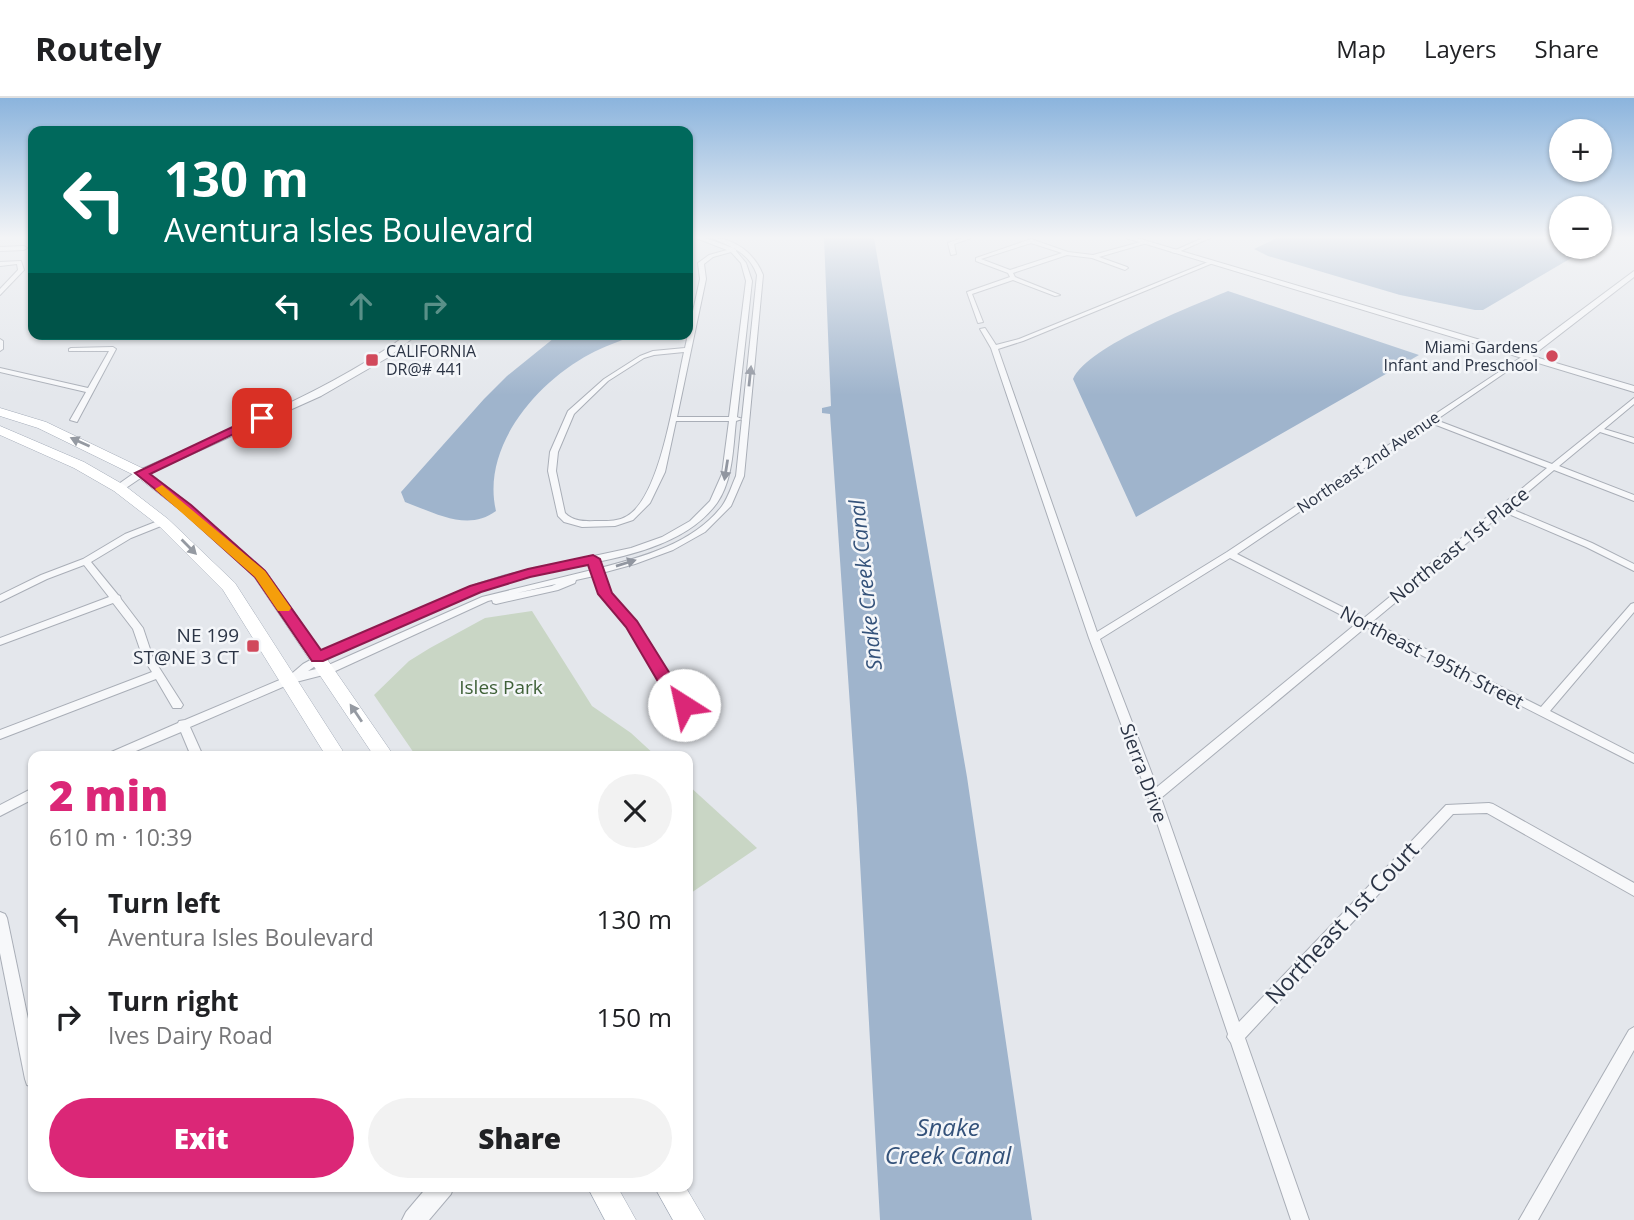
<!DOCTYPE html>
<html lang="en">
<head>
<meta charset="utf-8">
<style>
	body { margin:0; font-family:"Open Sans",sans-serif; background:#f2f2f2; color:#202124; height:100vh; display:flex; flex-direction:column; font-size:26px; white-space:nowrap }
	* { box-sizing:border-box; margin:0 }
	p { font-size:23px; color:#757577 }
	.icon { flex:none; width:38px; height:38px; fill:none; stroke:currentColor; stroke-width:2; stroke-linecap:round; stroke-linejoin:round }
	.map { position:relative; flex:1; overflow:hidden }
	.sheet { position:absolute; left:28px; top:653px; width:665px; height:441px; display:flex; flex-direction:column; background:#fff; border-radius:14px; box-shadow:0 2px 5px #0004 }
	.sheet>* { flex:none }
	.guide { position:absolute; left:28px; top:28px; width:665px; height:214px; border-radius:14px; box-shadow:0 2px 5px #0004; background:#00695c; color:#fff; overflow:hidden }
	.fabs { position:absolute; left:1549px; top:21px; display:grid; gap:14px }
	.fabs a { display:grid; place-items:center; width:63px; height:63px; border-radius:50%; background:#fff; box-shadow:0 2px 5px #0004; font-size:35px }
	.pin { position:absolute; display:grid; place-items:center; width:60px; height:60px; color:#fff; margin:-30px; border-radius:14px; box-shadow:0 4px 10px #0006 }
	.me { position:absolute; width:77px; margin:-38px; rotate:325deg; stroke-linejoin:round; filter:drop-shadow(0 0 5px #0008) }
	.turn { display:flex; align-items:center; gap:24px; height:147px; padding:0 21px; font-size:32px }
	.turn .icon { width:91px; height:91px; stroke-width:2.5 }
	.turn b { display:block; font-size:49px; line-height:60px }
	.lanes { display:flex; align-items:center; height:66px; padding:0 21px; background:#0003; justify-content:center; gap:35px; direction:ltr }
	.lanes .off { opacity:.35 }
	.round { display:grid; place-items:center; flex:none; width:74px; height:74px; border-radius:37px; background:#f2f2f2 }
	.head { display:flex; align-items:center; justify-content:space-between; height:119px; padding:0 21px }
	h1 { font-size:42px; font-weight:800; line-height:52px; color:#db2777 }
	.button { display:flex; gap:14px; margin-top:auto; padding:14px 21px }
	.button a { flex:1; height:80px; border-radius:42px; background:#db2777; color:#fff; font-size:28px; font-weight:800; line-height:80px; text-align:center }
	.button a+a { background:#f2f2f2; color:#202124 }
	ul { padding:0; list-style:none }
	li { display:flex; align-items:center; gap:21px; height:98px; padding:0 21px }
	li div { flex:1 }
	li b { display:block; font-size:26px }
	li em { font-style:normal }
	header { display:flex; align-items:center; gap:42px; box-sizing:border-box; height:98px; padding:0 35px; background:#fff; border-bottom:2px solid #e0e0e0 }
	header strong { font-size:33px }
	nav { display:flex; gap:38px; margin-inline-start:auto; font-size:24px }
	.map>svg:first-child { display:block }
	.green { fill:#c9d6c5 }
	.water { fill:#9fb4cc }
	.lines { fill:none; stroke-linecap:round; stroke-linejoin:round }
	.minor-casing { stroke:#a9aeb7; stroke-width:2 }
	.tertiary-casing { stroke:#a9aeb7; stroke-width:2 }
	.primary-casing { stroke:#a3abb8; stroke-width:1 }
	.minor { fill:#f7f8fa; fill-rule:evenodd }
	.tertiary { fill:#f7f8fa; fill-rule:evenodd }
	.primary { fill:#fff; fill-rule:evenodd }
	.oneway { fill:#9196a0 }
	.oneway2 { fill:#959aa2 }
	.route { fill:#db2777; stroke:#8e194d; stroke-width:2 }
	.slow { fill:#f59e0b }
	.poi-dot { fill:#d1495b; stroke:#f4f6f9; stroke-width:2.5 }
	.labels { text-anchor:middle; stroke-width:5; stroke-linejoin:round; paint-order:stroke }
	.far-poi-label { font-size:16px; fill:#2b3445; stroke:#f4f6f9; text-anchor:end }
	.far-street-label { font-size:16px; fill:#2b3445; stroke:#f4f6f9 }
	.street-label { font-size:19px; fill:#2b3445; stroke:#f4f6f9 }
	.poi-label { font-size:19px; fill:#2b3445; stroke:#f4f6f9; text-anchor:end }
	.park-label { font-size:19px; fill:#3f6138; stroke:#f4f6f9 }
	.water-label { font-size:21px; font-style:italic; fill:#34527a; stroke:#f4f6f9 }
	.near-street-label { font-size:23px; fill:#2b3445; stroke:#f4f6f9 }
	.near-water-label { font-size:24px; font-style:italic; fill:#34527a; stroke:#f4f6f9 }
</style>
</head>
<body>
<header>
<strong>Routely</strong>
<nav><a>Map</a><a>Layers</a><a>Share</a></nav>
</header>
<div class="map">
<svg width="1634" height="1122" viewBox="0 0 1634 1122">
	<rect width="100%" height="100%" fill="#e4e7ec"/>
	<!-- green -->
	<g class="green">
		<path d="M532 513 592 608 631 635 656 658H416L374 597 409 563 430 550 485 520Z"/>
		<path d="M688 687 757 750 688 797Z"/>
	</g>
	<!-- water -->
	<g class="water">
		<path d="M824 140H874L967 679 1032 1122H880L857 710 830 316 822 315V310L831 308Z"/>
		<path d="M1277 140H1561V149H1590L1483 212H1475L1400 197 1268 158 1254 151Z"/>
		<path d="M1228 193 1419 257 1136 419 1073 281C1089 247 1193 208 1228 193Z"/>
		<path d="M559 236H635C620 244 604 248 590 256 536 285 481 349 496 413 468 434 435 415 405 404L401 394 484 301 507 278Z"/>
	</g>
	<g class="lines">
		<defs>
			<g id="minor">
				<path d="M696 140H705L736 151V153L746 165 752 183 737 319 742 321 736 323C733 350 733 382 717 405 674 464 570 464 506 483 474 493 443 508 412 521 377 537 339 551 308 573L324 569 482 499 592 472 590 468 595 465 598 466 600 470C643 459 694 445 722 408 728 400 732 387 736 378L757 177C749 154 731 149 712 140 735 140 755 156 763 177L744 378 731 408 705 434 673 452 635 466 602 475 610 495 649 543 680 596 686 603C699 601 711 603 719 614L715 626 697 634 678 629 673 615 679 609 672 602 641 547 600 496 594 478 576 482 575 485 558 492 496 506 493 505 492 502 488 503 331 575 292 585 190 629 203 658H191L181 634 124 658H107L109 655 178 625 179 623 185 622 289 578 303 566 345 543 477 486 506 477 631 450 662 439 690 423 710 403 722 376 729 323H676L665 374 650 405 633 422 615 428 582 429 564 424 558 418 548 373 550 354 568 313 604 281 640 258 653 253 685 250 700 181 698 165 709 157 727 152ZM731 154 741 165 746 183 729 319H677L706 181 704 166 713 159ZM684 254C675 293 661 399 627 418 619 423 609 423 600 423 588 423 575 425 565 415L556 373 558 354 574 316 608 283 644 260 654 257ZM556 486 552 488 512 496 517 495ZM692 610 704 612 707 615 706 621 696 626 687 623 685 616Z"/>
				<path d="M962 140H971L954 146 956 156 951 157 948 145Z"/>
				<path d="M1203 140H1210L1176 155 1171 154Z"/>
				<path d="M1031 141 1068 154 1093 157 1144 143 1147 145 1099 159 1127 169 1128 170 1125 172 1092 160 1067 157 1013 175 1015 179 1060 197 1055 198 1013 182 972 196 983 224 978 225 967 194 1010 179 1008 175 976 163V160ZM1031 145 1062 155 1010 172 981 161Z"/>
				<path d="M0 149 24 148 27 150 24 152 0 153Z"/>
				<path d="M21 163 24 172 0 197V191L18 172 17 166 0 168V164Z"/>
				<path d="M1208 164 1213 165 1023 243 998 251 1097 534 1227 454 1523 258 1528 259 1436 322 1552 366 1634 300V306L1604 331 1634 340V345L1600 334 1559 368 1634 397V403L1554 372 1509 410 1592 445 1634 466V473L1586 449 1504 414 1372 524 1541 609 1631 506 1634 505V514L1550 613 1634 656V665L1366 529 1161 700 1239 924 1446 707 1489 705 1493 706 1634 785V798L1487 715 1453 716 1245 940 1309 1122H1291L1231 945 1227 939 1228 936 1148 698 1089 540 991 250 980 231 985 230 996 247 1019 241ZM1431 325 1547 370 1364 520 1237 456ZM1230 460 1357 525 1157 689 1100 541Z"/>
				<path d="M0 241 3 243V251L0 253Z"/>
				<path d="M71 250 113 249 116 251 77 324 70 322 86 294 0 274V270L88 290 109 253H69V251Z"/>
				<path d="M163 421 166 422V426L131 440 91 464 118 497 120 498 121 501 143 530 153 560 183 607 181 610H173L156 581 0 641V632L152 574 143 560 133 531 113 505 0 547V540L109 499 84 467 47 481 0 504V497L41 477 83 461 125 436Z"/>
				<path d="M33 690V701L0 718V707Z"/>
				<path d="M0 814 5 816 7 820 33 945V989L27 987 25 981 0 855Z"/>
				<path d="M1634 929V952L1538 1122H1519L1629 932Z"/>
			</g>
			<g id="tertiary">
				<path d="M1126 140H1137L1524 255 1634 173V179L1532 258 1634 288V294Z"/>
				<path d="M408 236H418L387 260 321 298 145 377 123 392H115L113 390 137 373C230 331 325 296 408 236Z"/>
				<path d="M428 1088H454L451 1096 429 1122H402L406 1114Z"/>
			</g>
			<g id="primary">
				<path d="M0 310 46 324 146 372 191 407 266 473 394 658H374L254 479 181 413 136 378 38 330 0 318Z"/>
				<path d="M0 328 84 364 124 387 168 421 235 485 346 658H326L223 492 158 427 114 393 74 370 0 337Z"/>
				<path d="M587 1088H617L636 1122H605Z"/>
				<path d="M654 1088H685L705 1122H673Z"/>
			</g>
		</defs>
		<!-- minor casing -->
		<use href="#minor" class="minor-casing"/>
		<!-- tertiary casing -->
		<use href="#tertiary" class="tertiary-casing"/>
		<!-- primary casing -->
		<use href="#primary" class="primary-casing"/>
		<!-- minor -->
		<use href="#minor" class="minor"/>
		<!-- tertiary -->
		<use href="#tertiary" class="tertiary"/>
		<!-- primary -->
		<use href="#primary" class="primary"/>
	</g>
	<!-- one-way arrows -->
	<defs><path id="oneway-solid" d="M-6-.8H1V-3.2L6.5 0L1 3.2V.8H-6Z" transform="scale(1.75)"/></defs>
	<g class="oneway">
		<use href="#oneway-solid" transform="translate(750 278) rotate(-84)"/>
		<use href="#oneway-solid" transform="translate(726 372) rotate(99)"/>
		<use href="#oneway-solid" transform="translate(626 465) rotate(-17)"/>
	</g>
	<g class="oneway2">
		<use href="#oneway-solid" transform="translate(80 344) rotate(-156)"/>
		<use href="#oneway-solid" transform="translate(189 449) rotate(45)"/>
		<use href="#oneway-solid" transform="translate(356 615) rotate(-124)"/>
	</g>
	<!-- sky -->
	<linearGradient id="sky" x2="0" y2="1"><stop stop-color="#8bb4dd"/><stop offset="0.47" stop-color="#f3f4f6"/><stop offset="1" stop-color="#f3f4f6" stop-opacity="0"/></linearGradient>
	<rect width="1634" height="297" fill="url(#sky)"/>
	<!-- route -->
	<path class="route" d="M258 317 267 320 150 376 191 407 265 473 321 552 470 488 528 471 593 457 600 461 612 495 637 523 682 595 692 607 689 611H678L670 604 626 529 598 496 588 467 530 479 481 494 323 563H312L255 479 182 413 135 375Z"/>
	<!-- slow -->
	<path class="slow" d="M162 387 265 473 291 510 289 513H278L255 479 157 393 155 391Z"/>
	<!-- markers -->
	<g class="poi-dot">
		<circle cx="1552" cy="258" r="7"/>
		<rect x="365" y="255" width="14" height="14" rx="3.5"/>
		<rect x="246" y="541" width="14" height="14" rx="3.5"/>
	</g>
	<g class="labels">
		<!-- far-poi labels -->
		<g class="far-poi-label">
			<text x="1538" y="255">Miami Gardens<tspan x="1538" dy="18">Infant and Preschool</tspan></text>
			<text x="386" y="259" text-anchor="start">CALIFORNIA<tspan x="386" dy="18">DR@# 441</tspan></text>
		</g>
		<!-- far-street labels -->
		<g class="far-street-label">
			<text transform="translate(1368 364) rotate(-34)" y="6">Northeast 2nd Avenue</text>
		</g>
		<!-- street labels -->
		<g class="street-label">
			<text transform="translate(1459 447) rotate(-39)" y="7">Northeast 1st Place</text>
			<text transform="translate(1432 559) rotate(27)" y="7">Northeast 195th Street</text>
			<text transform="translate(1144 675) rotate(70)" y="7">Sierra Drive</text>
		</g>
		<!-- poi labels -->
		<g class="poi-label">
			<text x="239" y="544">NE 199<tspan x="239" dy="22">ST@NE 3 CT</tspan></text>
		</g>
		<!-- park labels -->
		<g class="park-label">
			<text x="501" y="596">Isles Park</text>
		</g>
		<!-- water labels -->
		<g class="water-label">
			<text transform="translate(866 487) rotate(-96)" y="7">Snake Creek Canal</text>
		</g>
		<!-- near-street labels -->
		<g class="near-street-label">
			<text transform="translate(1342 825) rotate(-47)" y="8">Northeast 1st Court</text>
		</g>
		<!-- near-water labels -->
		<g class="near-water-label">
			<text x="948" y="1038">Snake<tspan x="948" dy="28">Creek Canal</tspan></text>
		</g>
	</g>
</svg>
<div class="fabs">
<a>+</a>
<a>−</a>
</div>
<div class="pin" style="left:262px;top:320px;background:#d93025"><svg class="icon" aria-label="arrive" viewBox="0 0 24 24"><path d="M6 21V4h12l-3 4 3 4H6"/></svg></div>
<svg class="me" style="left:684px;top:607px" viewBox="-20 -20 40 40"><circle r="19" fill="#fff"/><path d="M0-13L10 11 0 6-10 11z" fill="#db2777"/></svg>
<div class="guide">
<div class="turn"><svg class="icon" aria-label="left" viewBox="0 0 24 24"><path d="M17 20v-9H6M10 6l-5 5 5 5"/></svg><div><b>130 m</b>Aventura Isles Boulevard</div></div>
<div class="lanes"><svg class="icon" aria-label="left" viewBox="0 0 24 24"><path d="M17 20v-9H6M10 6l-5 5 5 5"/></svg><svg class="icon off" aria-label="ahead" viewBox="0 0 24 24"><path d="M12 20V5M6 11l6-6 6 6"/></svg><svg class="icon off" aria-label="right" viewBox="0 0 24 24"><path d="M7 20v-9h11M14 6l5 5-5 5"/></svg></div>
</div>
<section class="sheet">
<div class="head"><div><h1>2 min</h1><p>610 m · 10:39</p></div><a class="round"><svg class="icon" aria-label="close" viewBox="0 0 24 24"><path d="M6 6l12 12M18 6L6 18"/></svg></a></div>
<ul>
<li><svg class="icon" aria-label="left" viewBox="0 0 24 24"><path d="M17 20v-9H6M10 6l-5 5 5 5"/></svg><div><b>Turn left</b><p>Aventura Isles Boulevard</p></div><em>130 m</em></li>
<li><svg class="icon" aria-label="right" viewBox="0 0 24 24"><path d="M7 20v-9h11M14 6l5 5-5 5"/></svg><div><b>Turn right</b><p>Ives Dairy Road</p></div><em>150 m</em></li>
</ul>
<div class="button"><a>Exit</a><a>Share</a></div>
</section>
</div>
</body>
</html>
